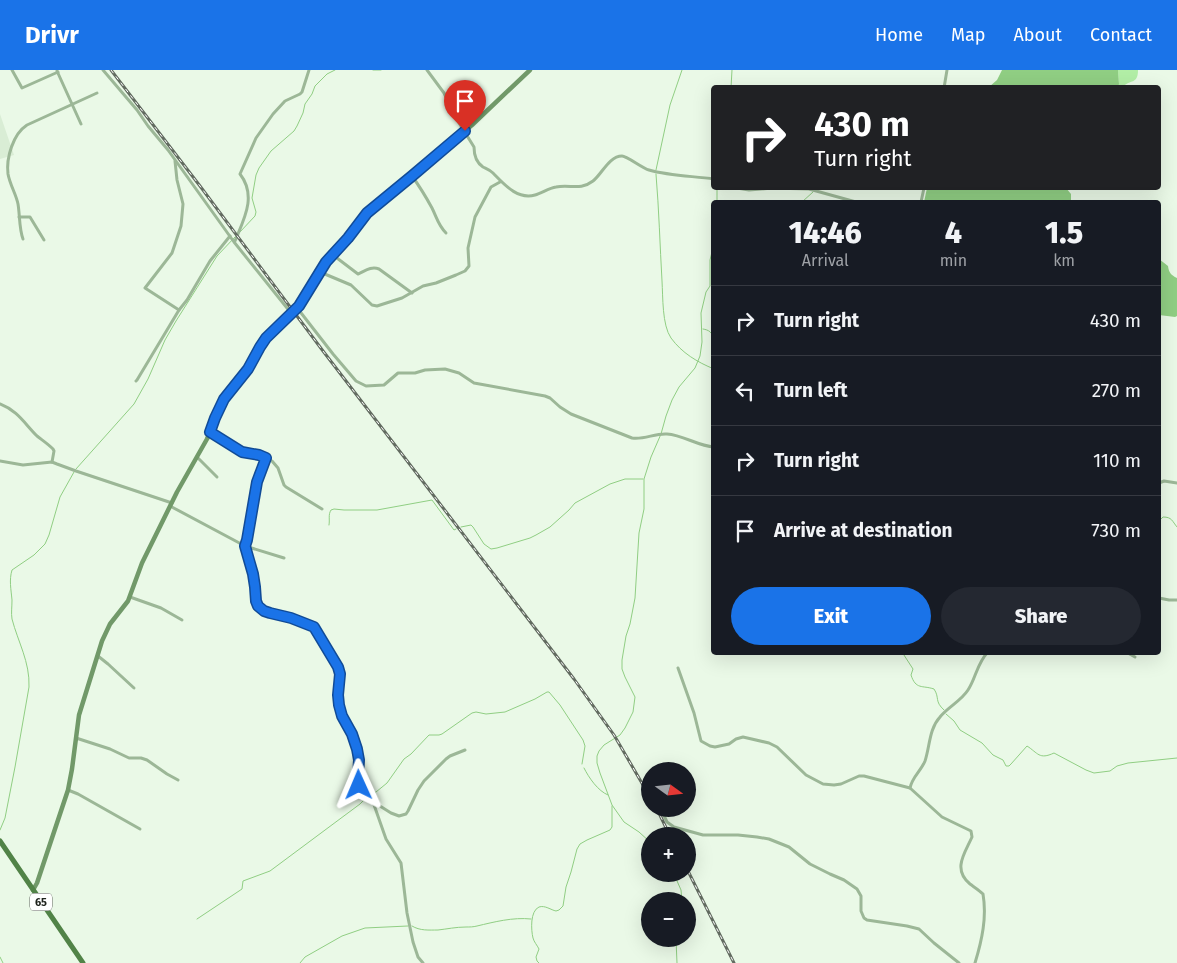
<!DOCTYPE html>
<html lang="en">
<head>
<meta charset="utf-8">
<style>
	body { margin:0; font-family:"Fira Sans",sans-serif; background:#242831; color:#f1f3f6; height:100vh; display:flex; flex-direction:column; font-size:19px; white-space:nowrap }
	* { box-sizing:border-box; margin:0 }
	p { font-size:16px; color:#9ea1a6 }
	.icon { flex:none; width:28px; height:28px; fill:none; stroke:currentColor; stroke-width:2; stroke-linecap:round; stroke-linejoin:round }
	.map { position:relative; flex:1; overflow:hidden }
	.details { position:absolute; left:711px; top:130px; width:450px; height:455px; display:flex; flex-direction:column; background:#171b24; border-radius:5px; box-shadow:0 5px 20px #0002 }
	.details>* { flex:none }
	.top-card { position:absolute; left:711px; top:15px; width:450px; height:105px; border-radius:5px; box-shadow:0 5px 20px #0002; background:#202124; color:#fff; overflow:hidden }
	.needle { width:32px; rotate:105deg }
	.buttons { position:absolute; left:641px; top:692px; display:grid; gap:10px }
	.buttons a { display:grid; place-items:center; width:55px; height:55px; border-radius:50%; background:#171b24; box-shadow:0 5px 20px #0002; font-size:25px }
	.pin { position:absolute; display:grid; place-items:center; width:42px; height:42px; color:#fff; margin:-51px -21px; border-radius:50% 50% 50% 0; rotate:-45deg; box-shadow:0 0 5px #0007 }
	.pin .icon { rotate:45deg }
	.me { position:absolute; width:55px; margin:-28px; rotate:359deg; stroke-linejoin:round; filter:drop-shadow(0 0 4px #0008) }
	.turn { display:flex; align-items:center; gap:18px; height:105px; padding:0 20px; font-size:22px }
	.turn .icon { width:65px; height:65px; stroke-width:2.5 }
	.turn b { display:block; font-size:35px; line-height:42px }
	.eta { display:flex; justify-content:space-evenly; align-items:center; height:85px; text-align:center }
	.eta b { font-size:30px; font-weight:800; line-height:35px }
	.cta { display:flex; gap:10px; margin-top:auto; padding:10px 20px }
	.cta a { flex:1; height:58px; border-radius:30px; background:#1a73e8; color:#fff; font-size:20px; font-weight:800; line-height:58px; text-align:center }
	.cta a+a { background:#242831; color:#f1f3f6 }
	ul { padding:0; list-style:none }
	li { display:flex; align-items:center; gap:15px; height:70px; padding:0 20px; border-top:1px solid #363941 }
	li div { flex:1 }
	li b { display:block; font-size:19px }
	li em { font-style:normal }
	header { display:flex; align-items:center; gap:30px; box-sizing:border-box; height:70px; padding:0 25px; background:#1a73e8; color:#fff }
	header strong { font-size:24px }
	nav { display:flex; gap:28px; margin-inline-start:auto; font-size:18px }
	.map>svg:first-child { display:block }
	.built { fill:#d9edd5 }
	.green { fill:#b2eea6 }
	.water { fill:#90ce83 }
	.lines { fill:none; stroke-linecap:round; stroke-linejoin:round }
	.stream { stroke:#90ce83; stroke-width:1 }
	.street { stroke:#9cb797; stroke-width:3 }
	.secondary { stroke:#719969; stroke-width:4.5 }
	.primary { stroke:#518347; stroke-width:5 }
	.rail-casing { stroke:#626b60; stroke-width:3 }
	.rail { stroke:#fff; stroke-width:1; stroke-dasharray:4; stroke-linecap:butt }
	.route-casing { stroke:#114b97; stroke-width:12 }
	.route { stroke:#1a73e8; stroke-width:9 }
	.labels { text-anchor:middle; stroke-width:4.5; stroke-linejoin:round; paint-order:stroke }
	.shield { fill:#fff; stroke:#626560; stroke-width:1 }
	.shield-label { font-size:11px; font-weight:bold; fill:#1e231c }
</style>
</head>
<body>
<header>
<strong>Drivr</strong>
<nav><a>Home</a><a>Map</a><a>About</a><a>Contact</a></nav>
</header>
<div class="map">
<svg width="1177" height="893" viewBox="0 0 1177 893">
	<rect width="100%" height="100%" fill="#eaf9e7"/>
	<!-- built -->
	<path class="built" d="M0 44 14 85 0 89Z"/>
	<!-- green -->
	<path class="green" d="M1118 0H1138C1138 15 1130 9 1123 17L1118 18 1119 14Z"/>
	<!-- water -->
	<g class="water">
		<path d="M1002 0H1118L1119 14 1118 18 989 17 997 10Z"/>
		<path d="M927 118H1066L1071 124V132H924Z"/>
		<path d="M1159 189 1168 196C1169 203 1171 205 1177 208V246L1175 247 1159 245Z"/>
	</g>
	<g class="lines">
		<!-- stream -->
		<g class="stream">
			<path d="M373 0H381"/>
			<path d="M731 18 732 0"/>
			<path d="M656 100 670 35 682 0"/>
			<path d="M656 104C659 140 660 176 662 211 663 227 662 255 671 268 682 283 697 292 714 299"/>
			<path d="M717 132V118"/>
			<path d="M802 132 813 122"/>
			<path d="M240 162 255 146 256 142 252 128 256 105 259 98 271 81 294 61 297 56 303 43 305 34 312 24 315 16 327 4 335 0"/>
			<path d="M703 259C709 260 712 262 714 269"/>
			<path d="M76 399 134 334 148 309 165 270 176 251 217 186 235 167"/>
			<path d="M1159 451 1163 447C1172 447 1172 451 1177 457"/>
			<path d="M329 455C330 449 328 445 331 440L334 439 344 440H377L432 430 454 460 456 459"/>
			<path d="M461 457 471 455 473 457 484 474 491 479 497 478 530 468 536 465 550 457 569 440 575 433 610 414 625 409H643"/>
			<path d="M902 582 913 599 911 605C916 620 922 615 934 619 940 628 934 631 944 640"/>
			<path d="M946 644 954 651 960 660 982 673 993 685 1003 690 1006 696H1009L1011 694 1027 676C1038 683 1039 690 1054 683L1086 700 1094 703 1110 701 1117 696 1128 693 1177 688"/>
			<path d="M584 698C589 708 598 721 608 725"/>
			<path d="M369 724 376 722 387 713 404 689 411 684 429 665H439L442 664 472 643 476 642 486 644 505 642 535 629 547 622H549L560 635 583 670 585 676 582 694"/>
			<path d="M0 760 5 748 15 697 29 617C30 592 18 572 12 549 11 543 12 537 12 530 11 519 9 510 12 500L34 485 45 474 49 465 60 427 74 402"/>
			<path d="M650 772 639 762 624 752 612 735 600 703 597 693V686L599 681 604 675 620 665 625 658 633 642 635 627 625 607 622 599V590L626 566 630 554 635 528 639 463 644 439V409L651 387 661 364 666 346 672 330 679 317 695 298 700 286 702 272 701 243 706 222 710 216V190L714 174"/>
			<path d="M674 804 681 820 682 831"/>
			<path d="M197 849 242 819 243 811 270 801 360 734 366 728"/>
			<path d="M412 856C420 861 429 860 438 860 447 859 456 857 466 857 470 857 473 857 477 856 494 852 513 847 531 849"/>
			<path d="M676 869 677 893"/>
			<path d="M0 887 3 893"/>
			<path d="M300 893 305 887 342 866 365 858 408 856"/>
			<path d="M539 893 537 891 536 887 539 879C537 875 534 872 533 868 531 860 530 841 539 837 545 835 551 840 556 841L559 840 563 836 566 817 571 802 577 779 580 774 587 770 610 760 612 757V736"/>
		</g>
		<!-- street -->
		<g class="street">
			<path d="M12 0 22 18 58 2"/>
			<path d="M103 0 137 40 148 56 168 80 234 172 291 243"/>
			<path d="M427 0 444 23 456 48 474 77C474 85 477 93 483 97 487 99 490 100 493 103 504 114 517 130 535 125 542 123 549 118 556 117 570 114 580 121 593 111 602 104 609 86 622 86 627 86 642 98 649 100 670 106 693 106 714 109"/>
			<path d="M57 1 81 54"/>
			<path d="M944 18 947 0"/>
			<path d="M175 91 177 110 183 134 181 156 172 183 145 218 179 240"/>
			<path d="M412 106C420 117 426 127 432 138 437 148 438 155 446 163"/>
			<path d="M737 118 749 120 772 118 809 119 856 132"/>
			<path d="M921 132 924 118"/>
			<path d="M19 147H30L44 170"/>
			<path d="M23 169C19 158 20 146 18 134 16 124 10 115 8 104 6 88 13 64 27 55L97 23"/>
			<path d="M235 171C244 149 257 126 240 104L256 68 273 44 285 31 300 24 302 22 309 0"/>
			<path d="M333 185 358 204C365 201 371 196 379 199L412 223"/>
			<path d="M320 202 351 215 372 235 377 236 402 228 423 216 436 213 456 205 465 201 469 196 468 178 475 147 491 117 500 112"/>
			<path d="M299 237 298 239 333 284 356 311 366 316 384 315 398 303H415L425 300 445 299 459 303 474 313 545 326 550 328 560 337 571 344 632 368C644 370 655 363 667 364 683 365 698 376 714 377"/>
			<path d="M136 311 137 310 179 240 187 230 210 191 230 166"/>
			<path d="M0 334C18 341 24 353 37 366 42 370 48 374 53 379L54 381 52 392"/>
			<path d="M210 362 242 382 262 386 272 391 278 398 284 415 286 417 322 439"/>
			<path d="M197 387 217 407"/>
			<path d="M266 388 257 412 247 470 245 476 253 504 255 517 256 531 258 536 265 541 270 543 291 547 314 557 337 594 340 604 338 625 339 635 342 646 352 664 357 679 359 690 358 711 361 719 372 731 391 743 399 746 406 744 408 741 418 720 424 711 446 689 450 686 465 680"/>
			<path d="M0 391 23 395 52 392 57 394 76 401 172 433"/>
			<path d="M1159 413 1164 411 1177 413"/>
			<path d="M170 436 245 476 284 488"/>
			<path d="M130 527 161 538 182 550"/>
			<path d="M1159 528 1169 530H1177"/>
			<path d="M1126 582 1135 587"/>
			<path d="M98 586 108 594 134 618"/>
			<path d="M678 598 694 643 701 671 710 676 715 677 729 674 736 669 743 667 769 673 777 677 806 705 823 714 834 715 841 714 859 706H864L910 718 942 747 971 761 972 767C965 783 952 799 970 814 974 817 979 820 983 824 987 847 982 870 975 893"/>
			<path d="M76 668 110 679 129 688H141L147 690 167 704 178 710"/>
			<path d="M910 718C912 707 921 701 925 691 930 676 929 659 940 647 948 637 961 631 968 620 976 608 977 593 988 582"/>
			<path d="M68 720 78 724 140 759"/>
			<path d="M373 732 386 769 401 793 407 843 413 872 418 887 423 893"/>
			<path d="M661 739 667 752 674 757 703 765H738L757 767 769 769 789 777 810 794 830 804 844 810 857 819 861 826V841L864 848 867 850 907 856 919 859 934 873 959 893"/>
		</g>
		<!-- secondary -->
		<path class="secondary" d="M33 820 37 813 68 720 72 699 79 645 102 571 110 554 128 531 142 493 177 422 207 369 224 329 248 299 260 277 267 268 299 235 326 192 348 168 367 143 472 55 530 0"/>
		<!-- primary -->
		<path class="primary" d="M0 771 83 893"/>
		<defs>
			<g id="rail">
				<path d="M111 0 200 116 323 281 574 609 614 665 650 727"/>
				<path d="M657 739 670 766"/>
				<path d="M688 801 734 893"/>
			</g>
		</defs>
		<!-- rail casing -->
		<use href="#rail" class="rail-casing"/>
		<!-- rail -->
		<use href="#rail" class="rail"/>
	</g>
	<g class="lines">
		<defs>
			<path id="route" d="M359 715 358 706 359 690 357 679 352 664 342 646 339 635 338 625 340 604 338 597 314 557 291 548 270 543 264 541 258 536 256 531 255 517 253 504 245 476 247 470 257 412 266 388 259 385 242 382 210 362 215 348 224 329 248 299 260 277 266 268 299 236 326 192 348 168 367 143 412 106 465 61"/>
		</defs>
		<!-- route casing -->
		<use href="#route" class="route-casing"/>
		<!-- route -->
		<use href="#route" class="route"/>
	</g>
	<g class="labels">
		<!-- shield labels -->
		<rect class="shield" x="30" y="823.5" width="22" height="17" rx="4"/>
		<g class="shield-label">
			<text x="41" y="836">65</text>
		</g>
	</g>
</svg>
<div class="buttons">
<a><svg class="needle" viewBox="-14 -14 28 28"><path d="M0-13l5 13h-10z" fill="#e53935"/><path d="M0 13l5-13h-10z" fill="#9ea1a6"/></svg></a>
<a>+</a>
<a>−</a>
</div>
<div class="pin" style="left:465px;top:61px;background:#d93025"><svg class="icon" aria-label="arrive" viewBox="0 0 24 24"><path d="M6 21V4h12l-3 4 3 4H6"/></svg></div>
<svg class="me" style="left:359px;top:715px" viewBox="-20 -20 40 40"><path d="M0-17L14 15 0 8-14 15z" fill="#1a73e8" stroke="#fff" stroke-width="4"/></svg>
<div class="top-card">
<div class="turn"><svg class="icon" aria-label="right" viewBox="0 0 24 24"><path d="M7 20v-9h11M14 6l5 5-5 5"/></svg><div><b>430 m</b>Turn right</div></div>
</div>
<section class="details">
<div class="eta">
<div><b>14:46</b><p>Arrival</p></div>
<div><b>4</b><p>min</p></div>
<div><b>1.5</b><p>km</p></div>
</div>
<ul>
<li><svg class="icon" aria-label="right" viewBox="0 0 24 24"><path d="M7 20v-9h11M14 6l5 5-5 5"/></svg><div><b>Turn right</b></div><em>430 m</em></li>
<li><svg class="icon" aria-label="left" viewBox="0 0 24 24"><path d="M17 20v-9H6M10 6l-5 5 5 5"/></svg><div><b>Turn left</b></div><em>270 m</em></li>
<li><svg class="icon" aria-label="right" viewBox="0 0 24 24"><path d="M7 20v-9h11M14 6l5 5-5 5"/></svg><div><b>Turn right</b></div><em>110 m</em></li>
<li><svg class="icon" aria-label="arrive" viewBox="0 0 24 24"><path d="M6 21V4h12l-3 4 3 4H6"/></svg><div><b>Arrive at destination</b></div><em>730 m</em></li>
</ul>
<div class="cta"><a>Exit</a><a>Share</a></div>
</section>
</div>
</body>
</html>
